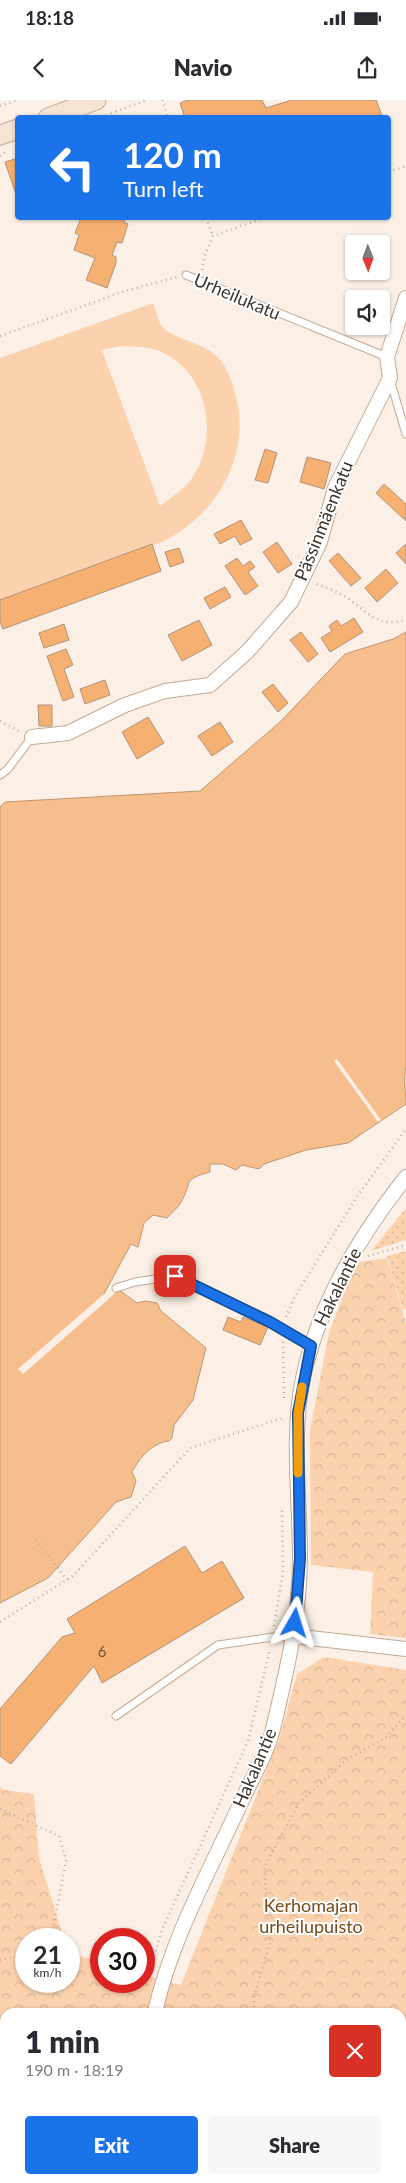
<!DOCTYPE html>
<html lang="en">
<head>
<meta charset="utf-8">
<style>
	body { margin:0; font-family:Lato,sans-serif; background:#f7f7f7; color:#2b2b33; height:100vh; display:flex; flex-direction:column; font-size:19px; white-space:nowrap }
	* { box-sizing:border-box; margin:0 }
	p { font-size:16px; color:#7c7c81 }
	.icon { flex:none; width:28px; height:28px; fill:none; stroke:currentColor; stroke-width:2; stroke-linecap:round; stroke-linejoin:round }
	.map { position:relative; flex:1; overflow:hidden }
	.side { position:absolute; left:0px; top:1908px; width:406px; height:176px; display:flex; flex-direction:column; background:#fff; border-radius:15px 15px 0 0; box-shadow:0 1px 4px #0004 }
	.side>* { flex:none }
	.guide { position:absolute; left:15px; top:15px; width:376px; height:105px; border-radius:5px; box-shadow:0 1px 4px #0004; background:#1a73e8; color:#fff; overflow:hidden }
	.needle { width:32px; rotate:179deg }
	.buttons { position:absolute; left:345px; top:135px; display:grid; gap:10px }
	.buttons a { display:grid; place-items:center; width:45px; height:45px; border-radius:5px; background:#fff; box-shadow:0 1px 4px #0004; font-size:25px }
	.speed { position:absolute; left:15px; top:1828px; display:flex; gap:10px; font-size:25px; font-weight:700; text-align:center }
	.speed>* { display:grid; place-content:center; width:65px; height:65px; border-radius:50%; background:#fff; box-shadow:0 1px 4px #0004; line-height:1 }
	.speed small { font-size:12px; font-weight:400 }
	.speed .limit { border:8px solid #d22; background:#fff; color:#111 }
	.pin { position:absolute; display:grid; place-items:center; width:42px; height:42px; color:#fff; margin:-21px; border-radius:10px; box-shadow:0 2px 8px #0006 }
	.me { position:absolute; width:55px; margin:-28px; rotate:6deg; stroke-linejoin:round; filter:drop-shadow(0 0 4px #0008) }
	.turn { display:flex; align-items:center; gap:18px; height:105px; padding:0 25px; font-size:22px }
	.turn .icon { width:65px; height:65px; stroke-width:2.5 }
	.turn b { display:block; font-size:35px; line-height:42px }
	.round { display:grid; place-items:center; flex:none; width:52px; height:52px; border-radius:5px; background:#f7f7f7 }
	.summary { display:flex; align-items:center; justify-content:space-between; height:85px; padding:0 25px }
	h1 { font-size:30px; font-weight:800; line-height:38px }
	.button { display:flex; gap:10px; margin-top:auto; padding:10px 25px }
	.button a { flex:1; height:58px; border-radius:5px; background:#1a73e8; color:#fff; font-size:20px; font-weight:800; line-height:58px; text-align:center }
	.button a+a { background:#f7f7f7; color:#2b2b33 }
	.status { display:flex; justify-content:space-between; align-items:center; height:35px; padding:0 25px; background:#fff; direction:ltr }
	.status svg { height:14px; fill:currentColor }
	header { display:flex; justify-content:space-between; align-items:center; height:65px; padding:0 25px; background:#fff; font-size:22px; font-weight:800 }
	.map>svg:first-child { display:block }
	.grass { fill:url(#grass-dots) }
	.park { fill:url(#park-crowns); fill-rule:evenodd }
	.garden { fill:#fcd2ae; fill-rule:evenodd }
	.water { fill:#f7be8d; stroke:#c0956f }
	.pier { fill:#fcf0e6 }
	.building { fill:#f6b071; stroke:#af937c }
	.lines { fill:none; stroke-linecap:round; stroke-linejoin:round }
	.lane-casing { stroke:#c5a991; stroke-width:9 }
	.street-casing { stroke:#c5a991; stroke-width:16 }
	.secondary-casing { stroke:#c5a991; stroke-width:21 }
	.path { stroke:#bbafa5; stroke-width:2.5; stroke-dasharray:1 4; stroke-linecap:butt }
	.lane { stroke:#fff; stroke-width:7 }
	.street { stroke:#fff; stroke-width:14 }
	.secondary { stroke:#f5e4d4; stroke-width:19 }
	.route-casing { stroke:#114b97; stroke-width:12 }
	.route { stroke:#1a73e8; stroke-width:9 }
	.slow { stroke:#f59e0b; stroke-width:9 }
	.labels { text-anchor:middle; stroke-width:4; stroke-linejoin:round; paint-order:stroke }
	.number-label { font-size:15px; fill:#6e533c }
	.street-label { font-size:18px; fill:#40342a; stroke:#fff }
	.park-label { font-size:18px; fill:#774a1b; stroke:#fff }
</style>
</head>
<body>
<div class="status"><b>18:18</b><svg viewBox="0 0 49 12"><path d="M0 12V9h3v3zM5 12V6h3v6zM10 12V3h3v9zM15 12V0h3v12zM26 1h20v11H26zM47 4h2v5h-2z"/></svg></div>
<header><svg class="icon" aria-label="back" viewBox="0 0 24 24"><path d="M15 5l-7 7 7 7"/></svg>Navio<svg class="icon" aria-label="share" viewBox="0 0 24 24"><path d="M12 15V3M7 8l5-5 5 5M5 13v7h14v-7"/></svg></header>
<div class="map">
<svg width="406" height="2083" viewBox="0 0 406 2083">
	<defs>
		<pattern id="grass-dots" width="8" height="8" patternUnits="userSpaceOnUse" patternTransform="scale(1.25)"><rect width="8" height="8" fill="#fcd2ae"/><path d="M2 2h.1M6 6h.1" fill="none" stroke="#d9b596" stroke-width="1.8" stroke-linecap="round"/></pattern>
		<pattern id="park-crowns" width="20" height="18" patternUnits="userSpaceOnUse" patternTransform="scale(1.25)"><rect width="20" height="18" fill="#fcd2ae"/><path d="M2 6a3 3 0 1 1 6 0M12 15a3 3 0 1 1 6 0" fill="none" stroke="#d9b596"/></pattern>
	</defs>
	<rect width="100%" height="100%" fill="#fcf0e6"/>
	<!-- grass -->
	<g class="grass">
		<path d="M406 1108V1140L371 1151Z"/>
		<path d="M406 1151V1209L403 1210 387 1156Z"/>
	</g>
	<!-- park -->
	<g class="park">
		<path d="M387 1158 406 1223V1538L370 1534 373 1472 311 1465 310 1330 329 1233 346 1188 359 1162Z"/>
		<path d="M324 1557 406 1570V2083H0V1687L4 1690 34 1694 39 1758 64 1839H26V1881H69V1853L101 1862V1881H144V1875L181 1885 280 1636 297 1574ZM5 1912H401V2079H5Z"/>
	</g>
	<!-- garden -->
	<path class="garden" d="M153 203C156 210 157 218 161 225 170 239 203 242 217 256 228 268 234 286 237 301 250 359 214 417 162 442L0 500V258ZM121 246C133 247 148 246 159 251 210 272 220 340 190 381 182 391 170 398 160 406L102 250Z"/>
	<!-- water -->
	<path class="water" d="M406 532V967C403 980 406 991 406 1004L348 1043 306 1050 264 1064 259 1069 242 1065 236 1070 223 1064H210V1072C181 1080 193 1082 181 1102 178 1108 171 1113 167 1118L153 1115 144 1123 138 1147 131 1144 104 1194 107 1200 119 1190 137 1203 145 1201 157 1203 161 1211 206 1248 193 1300 174 1325 172 1338 169 1341C152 1343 140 1357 132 1372L136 1381 131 1397 116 1402 48 1478 0 1503V707L5 702 200 691 280 622 345 554 393 539Z"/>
	<!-- pier -->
	<g class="pier">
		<path d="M337 959 381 1020 378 1022 334 961Z"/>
		<path d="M116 1189 119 1190 23 1274 18 1269 104 1194 109 1190 108 1196Z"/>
	</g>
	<!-- building -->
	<g class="building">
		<path d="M188 0H262L266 8 292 0H376L383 18H185L180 3Z"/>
		<path d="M18 58V93L16 94 5 62Z"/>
		<path d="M81 118H125L124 122 128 124 122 143 117 142 112 155 116 157V163L107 188 86 180 95 158 74 150 79 135 75 133Z"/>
		<path d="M265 349 277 353 268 383 255 380Z"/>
		<path d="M307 357 331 363 324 389 300 382Z"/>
		<path d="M384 384 406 404V421L376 393Z"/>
		<path d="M241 420 252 439 240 445 235 436 220 444 214 434Z"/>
		<path d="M277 442 292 464 278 473 263 452Z"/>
		<path d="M152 444 161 471 3 529 0 522V500Z"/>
		<path d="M406 444V464L396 453Z"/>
		<path d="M179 448 184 462 170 467 165 452Z"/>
		<path d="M338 453 361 478 351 486 329 461Z"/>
		<path d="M237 458 243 466 250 461 255 467 248 472 258 486 245 495 225 466Z"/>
		<path d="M386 469 398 483 377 502 365 488Z"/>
		<path d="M225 487 231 497 210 509 204 498Z"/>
		<path d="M354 518 363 532 330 552 321 538 332 531 329 526 337 520 341 526Z"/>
		<path d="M199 520 212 545 182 561 168 535Z"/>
		<path d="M64 524 69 540 44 548 39 533Z"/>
		<path d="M301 532 318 554 308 562 290 540Z"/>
		<path d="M66 549 73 565 64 569 74 597 63 601 47 556Z"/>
		<path d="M105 580 110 595 85 604 80 589Z"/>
		<path d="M273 584 288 603 278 612 262 592Z"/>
		<path d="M38 605H52V626H39Z"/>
		<path d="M148 617 164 643 137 659 122 632Z"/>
		<path d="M220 622 233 642 212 656 198 636Z"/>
		<path d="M228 1217 241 1222 243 1217 268 1227 260 1245 223 1230Z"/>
		<path d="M185 1446 202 1473 222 1461 244 1498 102 1583 94 1566 11 1664 0 1656V1609L62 1537 75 1533 67 1519Z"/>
	</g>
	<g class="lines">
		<defs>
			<g id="lane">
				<path d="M186 175 387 257"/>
				<path d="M390 279 406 334"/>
				<path d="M0 675 7 670 32 637"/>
				<path d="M116 1188 135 1182 175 1176 270 1221 311 1246"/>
				<path d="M116 1616 218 1545 273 1537 293 1536"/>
			</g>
			<g id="street">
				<path d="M32 637 68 633 125 605 165 591 210 585 247 552 291 502 320 442 335 388 390 278 387 257 406 198"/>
				<path d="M293 1536 406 1549"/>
				<path d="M155 1912C172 1836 211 1769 243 1698 253 1677 266 1655 272 1633 286 1575 300 1516 300 1457 300 1398 291 1337 303 1278 319 1203 359 1137 406 1077"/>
			</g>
			<g id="secondary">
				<path d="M48 18 96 0"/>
				<path d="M0 35 18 29"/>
			</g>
		</defs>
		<!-- lane casing -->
		<use href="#lane" class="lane-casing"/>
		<!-- street casing -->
		<use href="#street" class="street-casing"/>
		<!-- secondary casing -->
		<use href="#secondary" class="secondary-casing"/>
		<!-- path -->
		<g class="path">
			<path d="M162 0 168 18"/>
			<path d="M0 6 17 0"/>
			<path d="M106 15 147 0"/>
			<path d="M0 56 7 51"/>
			<path d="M389 72 406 66"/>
			<path d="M206 118 213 136"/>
			<path d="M202 170 205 155 213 136 264 118"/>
			<path d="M0 236 125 191 177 177"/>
			<path d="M317 484C326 488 337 491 346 497 366 510 378 530 406 519"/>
			<path d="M0 621 19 631"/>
			<path d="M368 1156 406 1145"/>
			<path d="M286 1217 294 1198 356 1098 406 1029"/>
			<path d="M283 1242 284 1299"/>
			<path d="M36 1440 67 1480"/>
			<path d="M0 1522 73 1476 190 1348 283 1318"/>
			<path d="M274 1526 283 1472 282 1410"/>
			<path d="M0 1709 59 1736 66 1761 51 1839"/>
			<path d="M0 1860 26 1855"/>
			<path d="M153 1861 161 1832 248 1641 270 1549"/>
			<path d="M254 1912V1897L270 1843 264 1767 299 1703 345 1661 386 1637 406 1615"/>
			<path d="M0 1969 5 1970"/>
			<path d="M0 2072 5 2068"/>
			<path d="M248 2079 251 2083"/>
			<path d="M347 2079 357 2083"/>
			<path d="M139 2083 140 2079"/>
		</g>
		<!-- lane -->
		<use href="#lane" class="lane"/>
		<!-- street -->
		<use href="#street" class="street"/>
		<!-- secondary -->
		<use href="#secondary" class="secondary"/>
	</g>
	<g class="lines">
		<defs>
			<path id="route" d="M175 1176 270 1222 311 1246 298 1313 300 1458 295 1523"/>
		</defs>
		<!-- route casing -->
		<use href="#route" class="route-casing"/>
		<!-- route -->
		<use href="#route" class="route"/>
		<!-- slow -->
		<path class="slow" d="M298 1373V1313L302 1287"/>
	</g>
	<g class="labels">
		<!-- number labels -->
		<g class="number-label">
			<text x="102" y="1557">6</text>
		</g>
		<!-- street labels -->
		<g class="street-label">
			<text transform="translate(237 197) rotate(23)" y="6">Urheilukatu</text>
			<text transform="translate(324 421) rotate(-68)" y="6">Pässinmäenkatu</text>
			<text transform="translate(338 1187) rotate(-64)" y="6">Hakalantie</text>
			<text transform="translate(255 1668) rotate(-67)" y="6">Hakalantie</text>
		</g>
		<!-- park labels -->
		<g class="park-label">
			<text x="311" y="1812">Kerhomajan<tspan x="311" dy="21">urheilupuisto</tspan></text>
		</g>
	</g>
</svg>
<div class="buttons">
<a><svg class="needle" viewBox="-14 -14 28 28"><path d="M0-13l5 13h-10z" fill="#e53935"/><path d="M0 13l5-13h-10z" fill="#7c7c81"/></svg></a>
<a><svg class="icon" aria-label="sound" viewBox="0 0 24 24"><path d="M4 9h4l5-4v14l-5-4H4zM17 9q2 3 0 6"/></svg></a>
</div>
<div class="speed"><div>21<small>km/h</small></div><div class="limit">30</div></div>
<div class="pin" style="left:175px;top:1176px;background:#d93025"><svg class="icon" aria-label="arrive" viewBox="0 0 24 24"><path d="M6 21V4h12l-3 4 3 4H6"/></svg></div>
<svg class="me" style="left:295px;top:1523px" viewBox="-20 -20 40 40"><path d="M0-17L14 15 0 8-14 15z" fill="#1a73e8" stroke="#fff" stroke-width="4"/></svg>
<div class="guide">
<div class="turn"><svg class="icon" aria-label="left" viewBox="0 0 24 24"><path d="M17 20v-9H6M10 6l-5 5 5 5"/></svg><div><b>120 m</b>Turn left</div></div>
</div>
<section class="side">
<div class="summary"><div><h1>1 min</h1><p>190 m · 18:19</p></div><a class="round" style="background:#d93025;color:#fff"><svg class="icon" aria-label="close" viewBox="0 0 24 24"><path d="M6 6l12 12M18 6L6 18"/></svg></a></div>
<div class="button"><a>Exit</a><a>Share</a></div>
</section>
</div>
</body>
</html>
